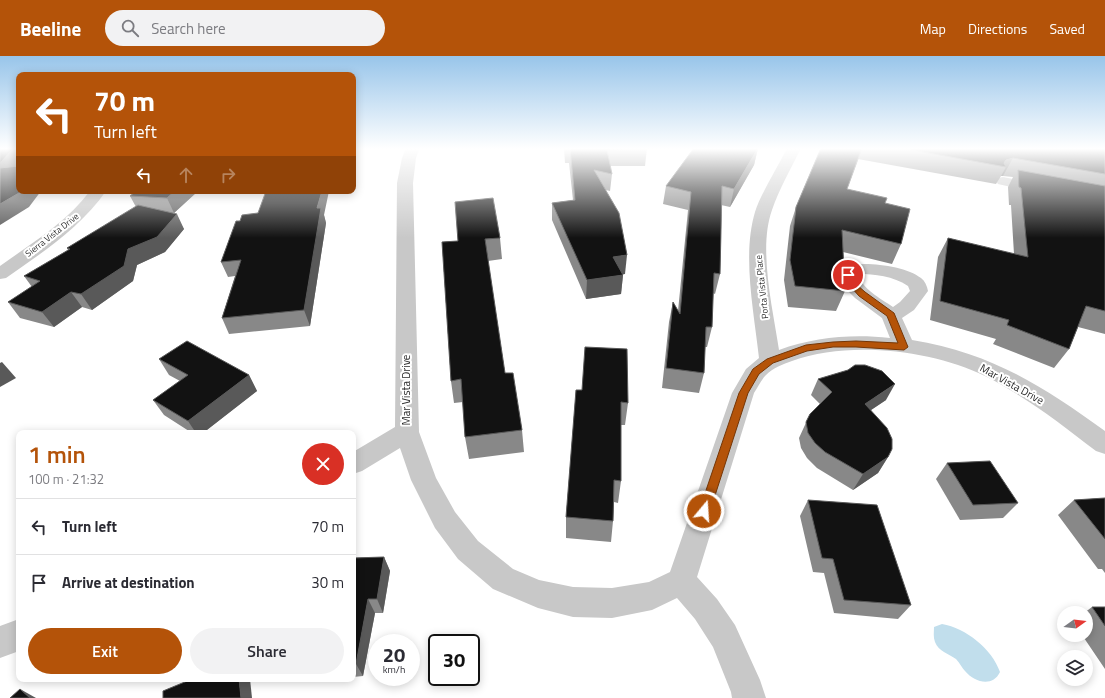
<!DOCTYPE html>
<html lang="en">
<head>
<meta charset="utf-8">
<style>
	body { margin:0; font-family:"Titillium Web",sans-serif; background:#f2f2f3; color:#2b2b33; height:100vh; display:flex; flex-direction:column; font-size:15px; white-space:nowrap }
	* { box-sizing:border-box; margin:0 }
	p { font-size:13px; color:#7c7c81 }
	.icon { flex:none; width:22px; height:22px; fill:none; stroke:currentColor; stroke-width:2; stroke-linecap:round; stroke-linejoin:round }
	.map { position:relative; flex:1; overflow:hidden }
	.side { position:absolute; left:16px; top:374px; width:340px; height:252px; display:flex; flex-direction:column; background:#fff; border-radius:8px; box-shadow:0 2px 10px #0003 }
	.side>* { flex:none }
	.banner { position:absolute; left:16px; top:16px; width:340px; height:122px; border-radius:8px; box-shadow:0 2px 10px #0003; background:#b45309; color:#fff; overflow:hidden }
	.needle { width:26px; rotate:75deg }
	.buttons { position:absolute; left:1057px; top:550px; display:grid; gap:8px }
	.buttons a { display:grid; place-items:center; width:36px; height:36px; border-radius:50%; background:#fff; box-shadow:0 2px 10px #0003; font-size:20px }
	.speed { position:absolute; left:368px; top:578px; display:flex; gap:8px; font-size:20px; font-weight:700; text-align:center }
	.speed>* { display:grid; place-content:center; width:52px; height:52px; border-radius:50%; background:#fff; box-shadow:0 2px 10px #0003; line-height:1 }
	.speed small { font-size:10px; font-weight:400 }
	.speed .limit { border:2px solid #111; border-radius:6px; background:#fff; color:#111 }
	.pin { position:absolute; display:grid; place-items:center; width:34px; height:34px; color:#fff; margin:-17px; border:2px solid #fff; border-radius:50%; box-shadow:0 1px 4px #0007 }
	.me { position:absolute; width:44px; margin:-22px; rotate:18deg; stroke-linejoin:round; filter:drop-shadow(0 0 3px #0008) }
	.turn { display:flex; align-items:center; gap:14px; height:84px; padding:0 12px; font-size:18px }
	.turn .icon { width:52px; height:52px; stroke-width:2.5 }
	.turn b { display:block; font-size:28px; line-height:34px }
	.lanes { display:flex; align-items:center; height:38px; padding:0 12px; background:#0003; justify-content:center; gap:20px; direction:ltr }
	.lanes .off { opacity:.35 }
	.round { display:grid; place-items:center; flex:none; width:42px; height:42px; border-radius:21px; background:#f2f2f3 }
	.overview { display:flex; align-items:center; justify-content:space-between; height:68px; padding:0 12px }
	h1 { font-size:24px; font-weight:600; line-height:30px; color:#b45309 }
	.cta { display:flex; gap:8px; margin-top:auto; padding:8px 12px }
	.cta a { flex:1; height:46px; border-radius:24px; background:#b45309; color:#fff; font-size:16px; font-weight:600; line-height:46px; text-align:center }
	.cta a+a { background:#f2f2f3; color:#2b2b33 }
	ul { padding:0; list-style:none }
	li { display:flex; align-items:center; gap:12px; height:56px; padding:0 12px; border-top:1px solid #e1e1e2 }
	li div { flex:1 }
	li b { display:block; font-size:15px }
	li em { font-style:normal }
	header { display:flex; align-items:center; gap:24px; box-sizing:border-box; height:56px; padding:0 20px; background:#b45309; color:#fff }
	header strong { font-size:19px }
	nav { display:flex; gap:22px; margin-inline-start:auto; font-size:14px }
	.search { width:280px; height:36px; background:#f2f2f3; display:flex; align-items:center; gap:10px; box-sizing:border-box; padding:0 14px; border-radius:22px; color:#7c7c81; font-size:15px }
	.map>svg:first-child { display:block }
	.water { fill:#c1deec }
	.lines { fill:none; stroke-linecap:round; stroke-linejoin:round }
	.minor { fill:#c8c8c8; fill-rule:evenodd }
	.wall { fill:#888 }
	.shaded-wall { fill:#595959 }
	.building { fill:#121212; stroke:#595959 }
	.route { fill:#b45309; stroke:#753606 }
	.labels { text-anchor:middle; stroke-width:4; stroke-linejoin:round; paint-order:stroke }
	.far-street-label { font-size:9px; fill:#2b2b2b; stroke:#fff }
	.street-label { font-size:11px; fill:#2b2b2b; stroke:#fff }
</style>
</head>
<body>
<header>
<strong>Beeline</strong>
<div class="search"><svg class="icon" aria-label="search" viewBox="0 0 24 24"><circle cx="10" cy="10" r="6"/><path d="M15 15l6 6"/></svg>Search here</div>
<nav><a>Map</a><a>Directions</a><a>Saved</a></nav>
</header>
<div class="map">
<svg width="1105" height="642" viewBox="0 0 1105 642">
	<rect width="100%" height="100%" fill="#fff"/>
	<!-- water -->
	<path class="water" d="M942 568C966 572 992 593 1000 616 993 631 975 627 965 615 962 612 960 607 956 603 949 598 938 595 935 586 933 581 934 576 934 571Z"/>
	<g class="lines">
		<!-- minor -->
		<g class="minor">
			<path d="M406 92H420L416 102 413 127 419 376 436 422 455 456 478 485 513 513 539 524 573 531 612 532 649 526 670 516 732 337 746 313 759 302C754 256 742 200 755 156 761 137 778 111 787 92H801C791 113 779 133 772 154 758 193 773 253 779 294 815 281 852 278 890 282L882 262 855 242 847 234 839 219 845 210C863 205 905 209 921 222 925 225 927 230 928 235L914 254 902 262 912 284C991 297 1041 329 1105 375V398L1096 395C1061 368 1025 340 985 320 932 294 849 284 792 305 783 308 773 312 766 319 761 324 758 331 754 337L697 521 717 543 735 569 760 624 766 642H732L731 636 713 591 695 563 677 542 652 554 612 562 573 561 538 552 493 533 458 503 435 472 411 424 400 392 362 415 353 418V396L395 371 397 127 402 102ZM858 218C875 218 893 220 908 230L910 235 900 246 893 251C880 242 862 233 858 218Z"/>
			<path d="M1003 121 1044 129 1047 132 1044 135 1039 137 998 128 996 125 998 122Z"/>
			<path d="M90 135H106C80 172 43 196 6 222L0 223V210C32 187 66 167 90 135Z"/>
			<path d="M19 563V595L0 602V570Z"/>
		</g>
	</g>
	<!-- wall -->
	<g class="wall">
		<path d="M564 92H647L645 110H610L612 118 610 135 606 134 625 218H622L623 219 621 238 586 243 552 164V147L573 144 569 107H565Z"/>
		<path d="M758 92 754 109 730 151 721 149 720 218 715 238 713 237 712 271 707 291H705L704 317 699 337 662 332 669 266 673 246 678 255 688 154 663 148 666 130Z"/>
		<path d="M821 92H1105V278L1078 271 1069 293 1054 312 993 288 996 283 930 264 938 201 948 182 1014 198 1011 149H1009L1008 131 1013 121 1003 120H1001L996 128 858 103 860 98 847 133 885 147 901 188 892 208 843 196 845 235 836 255 788 251 784 224 790 170 796 151Z"/>
		<path d="M136 135H198L174 157H171L184 173 165 196 137 209 133 225 92 254 82 251 54 271 20 262 8 246 32 231 24 220 68 194 67 192 136 151 130 140Z"/>
		<path d="M258 157 324 159 326 167 310 270 229 278 222 262 235 220 228 221 221 206 240 165Z"/>
		<path d="M500 182 502 203 488 205 505 317 522 374 524 396 469 403 465 381 463 346 454 347 451 325 442 186Z"/>
		<path d="M159 303 249 319 257 335 203 377H192L164 359 153 344 180 325 169 319Z"/>
		<path d="M818 323 886 344 871 354 888 401 878 417 853 434 817 412 807 402 801 392 799 382 810 358 820 348 811 339Z"/>
		<path d="M576 334 628 347 625 369H621V425L618 447 614 446 613 465 611 486 566 482V461Z"/>
		<path d="M947 407 1018 447 1003 462 960 464 936 423Z"/>
		<path d="M1105 442V517L1102 513H1098L1058 459 1074 444Z"/>
		<path d="M808 444 911 549 898 563 834 557 824 517 813 516 800 460Z"/>
		<path d="M384 501 390 515 383 557H375L363 620 353 621V502Z"/>
		<path d="M1092 551H1105V613L1082 579H1086V557H1084Z"/>
	</g>
	<!-- shaded-wall -->
	<g class="shaded-wall">
		<path d="M14 92H19V111L0 119V107Z"/>
		<path d="M758 92 754 109 730 151 734 133Z"/>
		<path d="M1013 102 1003 120H1001L1006 111 1002 110 1006 104Z"/>
		<path d="M21 135H41L29 151 0 169V148Z"/>
		<path d="M175 135H198L174 157 167 142Z"/>
		<path d="M322 135H329L324 159 326 167 310 270 304 254 317 152Z"/>
		<path d="M177 158 184 173 165 196 137 209 133 225 92 254 81 238 128 193Z"/>
		<path d="M627 199 625 218 611 220 613 201Z"/>
		<path d="M623 219 621 238 586 243 587 224Z"/>
		<path d="M71 236 82 251 54 271 42 256Z"/>
		<path d="M2 306 16 322 0 331V307Z"/>
		<path d="M249 319 257 335 203 377H196L188 365Z"/>
		<path d="M895 328 886 344 856 364 865 348Z"/>
		<path d="M888 401 878 417 853 434 863 418Z"/>
		<path d="M384 501 390 515 383 557 377 543Z"/>
		<path d="M368 543 375 557 363 620 356 608Z"/>
		<path d="M239 623H250L252 642H241Z"/>
		<path d="M20 633 36 642H30Z"/>
	</g>
	<!-- building -->
	<g class="building">
		<path d="M0 92H14L0 107Z"/>
		<path d="M570 92H647V93L607 94 612 118 594 114 619 157 627 199 613 201 623 219 587 224 552 147 575 144Z"/>
		<path d="M694 92H758L734 133 722 130 720 218 714 217 712 271H706L704 317 666 312 673 246 680 258 691 136 666 130Z"/>
		<path d="M821 92H862L847 133 887 142 885 147 910 153 901 188 842 174 845 235 795 230 790 204 796 151Z"/>
		<path d="M901 92H1105V118L1013 102 1006 104 1004 107 1006 111Z"/>
		<path d="M19 110V135H21L19 137 0 148V112Z"/>
		<path d="M1018 114 1105 130V255L1086 250 1069 293 1007 269 1009 264 940 245 948 182 1028 201 1021 132 1019 131Z"/>
		<path d="M136 135H175L167 142 130 140Z"/>
		<path d="M266 135H322L317 152H321L304 254 222 262 241 204 221 206 236 165H240L242 159 258 157Z"/>
		<path d="M493 142 500 182 485 183 505 317H513L522 374 465 381 461 323 451 325 442 186 458 185 455 146Z"/>
		<path d="M138 149 177 158 157 181 128 193 124 210 81 238 71 236 42 256 8 246 40 225 24 220 70 193 67 192Z"/>
		<path d="M187 285 249 319 188 365 153 344 188 319 159 303Z"/>
		<path d="M585 291 627 293 628 347 621 346V425L614 424 613 465 566 461 576 334H582Z"/>
		<path d="M855 309H865L882 315 895 328 865 348 887 372 892 383V393L888 401 863 418 825 396 815 387 808 377 806 366 810 358 832 336 818 323 848 314Z"/>
		<path d="M990 405 1018 447 973 449 947 407Z"/>
		<path d="M1105 442V483L1074 444Z"/>
		<path d="M808 444 877 449 911 549 844 544 833 503 822 502Z"/>
		<path d="M384 501 377 543H368L356 608H353V502Z"/>
		<path d="M1092 551H1105V570Z"/>
		<path d="M192 623H239L241 642H163V635Z"/>
		<path d="M20 633 30 642H10Z"/>
	</g>
	<!-- sky -->
	<linearGradient id="sky" x2="0" y2="1"><stop stop-color="#98c5ea"/><stop offset="0.51" stop-color="#fff"/><stop offset="1" stop-color="#fff" stop-opacity="0"/></linearGradient>
	<rect width="1105" height="182" fill="url(#sky)"/>
	<!-- route -->
	<path class="route" d="M846 217H851L857 229 865 236 894 257 908 291 904 294 856 291H833L807 295 773 307 759 318 748 337 710 455 708 458 704 459 700 458 699 455 739 337 753 313 767 303 806 289 833 286 856 285 898 287 887 260 859 240 851 231 845 219Z"/>
	<g class="labels">
		<!-- far-street labels -->
		<g class="far-street-label">
			<text transform="translate(52 179) rotate(-38)" y="3">Sierra Vista Drive</text>
			<text transform="translate(762 231) rotate(-96)" y="3">Porta Vista Place</text>
		</g>
		<!-- street labels -->
		<g class="street-label">
			<text transform="translate(1012 328) rotate(29)" y="4">Mar Vista Drive</text>
			<text transform="translate(406 334) rotate(-90)" y="4">Mar Vista Drive</text>
		</g>
	</g>
</svg>
<div class="buttons">
<a><svg class="needle" viewBox="-14 -14 28 28"><path d="M0-13l5 13h-10z" fill="#e53935"/><path d="M0 13l5-13h-10z" fill="#7c7c81"/></svg></a>
<a><svg class="icon" aria-label="layers" viewBox="0 0 24 24"><path d="M12 4l9 5-9 5-9-5zM3 14l9 5 9-5"/></svg></a>
</div>
<div class="speed"><div>20<small>km/h</small></div><div class="limit">30</div></div>
<div class="pin" style="left:848px;top:219px;background:#d93025"><svg class="icon" aria-label="arrive" viewBox="0 0 24 24"><path d="M6 21V4h12l-3 4 3 4H6"/></svg></div>
<svg class="me" style="left:704px;top:455px" viewBox="-20 -20 40 40"><circle r="17" fill="#b45309" stroke="#fff" stroke-width="3"/><path d="M0-11L8 9 0 5-8 9z" fill="#fff"/></svg>
<div class="banner">
<div class="turn"><svg class="icon" aria-label="left" viewBox="0 0 24 24"><path d="M17 20v-9H6M10 6l-5 5 5 5"/></svg><div><b>70 m</b>Turn left</div></div>
<div class="lanes"><svg class="icon" aria-label="left" viewBox="0 0 24 24"><path d="M17 20v-9H6M10 6l-5 5 5 5"/></svg><svg class="icon off" aria-label="ahead" viewBox="0 0 24 24"><path d="M12 20V5M6 11l6-6 6 6"/></svg><svg class="icon off" aria-label="right" viewBox="0 0 24 24"><path d="M7 20v-9h11M14 6l5 5-5 5"/></svg></div>
</div>
<section class="side">
<div class="overview"><div><h1>1 min</h1><p>100 m · 21:32</p></div><a class="round" style="background:#d93025;color:#fff"><svg class="icon" aria-label="close" viewBox="0 0 24 24"><path d="M6 6l12 12M18 6L6 18"/></svg></a></div>
<ul>
<li><svg class="icon" aria-label="left" viewBox="0 0 24 24"><path d="M17 20v-9H6M10 6l-5 5 5 5"/></svg><div><b>Turn left</b></div><em>70 m</em></li>
<li><svg class="icon" aria-label="arrive" viewBox="0 0 24 24"><path d="M6 21V4h12l-3 4 3 4H6"/></svg><div><b>Arrive at destination</b></div><em>30 m</em></li>
</ul>
<div class="cta"><a>Exit</a><a>Share</a></div>
</section>
</div>
</body>
</html>
